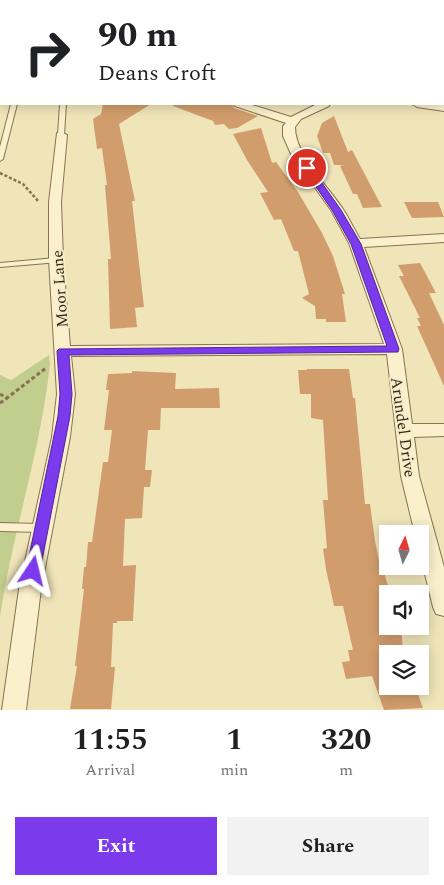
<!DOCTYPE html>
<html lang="en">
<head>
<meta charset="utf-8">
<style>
	body { margin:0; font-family:Spectral,serif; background:#f2f2f2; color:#202124; height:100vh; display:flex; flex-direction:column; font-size:19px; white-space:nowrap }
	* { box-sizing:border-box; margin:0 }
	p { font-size:16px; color:#757577 }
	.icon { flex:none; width:28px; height:28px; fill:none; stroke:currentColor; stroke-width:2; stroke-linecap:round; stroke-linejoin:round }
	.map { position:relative; height:710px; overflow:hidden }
	.panel { display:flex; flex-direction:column; background:#fff; flex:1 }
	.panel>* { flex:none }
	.banner { position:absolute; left:0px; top:0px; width:445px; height:105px; box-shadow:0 2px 12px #0003; background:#fff; color:#202124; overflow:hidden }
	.needle { width:32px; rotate:5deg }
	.controls { position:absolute; left:379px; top:525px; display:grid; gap:10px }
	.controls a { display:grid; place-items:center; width:50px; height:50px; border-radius:0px; background:#fff; box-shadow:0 2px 12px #0003; font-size:25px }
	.pin { position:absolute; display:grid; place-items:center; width:42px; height:42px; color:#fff; margin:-21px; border:2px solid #fff; border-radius:50%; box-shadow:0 1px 5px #0007 }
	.me { position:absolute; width:55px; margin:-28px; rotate:10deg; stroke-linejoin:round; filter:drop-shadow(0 0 4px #0008) }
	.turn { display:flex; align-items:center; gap:18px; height:105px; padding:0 15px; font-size:22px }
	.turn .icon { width:65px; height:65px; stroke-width:2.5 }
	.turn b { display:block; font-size:35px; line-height:42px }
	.eta { display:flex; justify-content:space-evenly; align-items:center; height:85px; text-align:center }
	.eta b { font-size:30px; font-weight:700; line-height:35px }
	.button { display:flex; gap:10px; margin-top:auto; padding:10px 15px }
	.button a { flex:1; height:58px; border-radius:0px; background:#7c3aed; color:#fff; font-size:20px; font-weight:700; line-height:58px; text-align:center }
	.button a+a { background:#f2f2f2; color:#202124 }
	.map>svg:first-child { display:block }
	.green { fill:#c2ce8d }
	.building { fill:#d29d6c }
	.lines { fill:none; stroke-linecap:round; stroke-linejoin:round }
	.service-casing { stroke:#877253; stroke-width:2 }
	.minor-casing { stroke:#877253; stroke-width:2 }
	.path-far2 { stroke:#877253; stroke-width:2; stroke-dasharray:2.5 1; stroke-linecap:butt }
	.path-far1 { stroke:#877253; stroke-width:2.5; stroke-dasharray:3 2; stroke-linecap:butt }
	.path { stroke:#877253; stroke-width:3; stroke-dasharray:4 2.5; stroke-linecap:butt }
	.service { fill:#fbf0cc; fill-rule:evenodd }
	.minor { fill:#fbf0cc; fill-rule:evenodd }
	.route { fill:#7c3aed; stroke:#51269a }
	.labels { text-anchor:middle; stroke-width:4; stroke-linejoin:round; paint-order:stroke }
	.street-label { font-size:16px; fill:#352919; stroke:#f7edc9 }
</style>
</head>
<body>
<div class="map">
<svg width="444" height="710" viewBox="0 0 444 710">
	<rect width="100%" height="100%" fill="#f0e4b9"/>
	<!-- green -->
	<g class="green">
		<path d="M102 0H444V63V1Z"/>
		<path d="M49 355 50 364C41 449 13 531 0 616V375L11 380Z"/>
	</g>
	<!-- building -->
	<g class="building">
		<path d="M103 104H151L119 124 135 201H132L144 307 135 308 137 327 110 329 108 259H111L105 185H107L102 148 97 149 93 119 101 114Z"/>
		<path d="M173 104H232L234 108 258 116 237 128 229 129 224 124 215 125 213 121 173 106Z"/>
		<path d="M334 116 348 152 352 150 382 207 363 208 357 194H353L340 166 344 165H334L330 153H323L317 136 322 123Z"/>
		<path d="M261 128 272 163 276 162 298 192 322 233 333 256 345 294H342L346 322H326V319H316L315 306 302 298 309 294 298 251H294L281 219 274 220 260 193 268 192 247 160 233 134Z"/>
		<path d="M404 202H438L444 217 412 218Z"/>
		<path d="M420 263 436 293H429L444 325V386L417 326H421L417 318H420L399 276H404L398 265Z"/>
		<path d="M307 369H349L353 398H355L365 504H370L375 541 381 570 383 569 388 586V626H399L402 637 403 654H388V686H415L423 708 384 710 372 676 346 679 342 662 350 661 348 650H353L343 606H334L326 569 323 549 327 548 323 500H328L323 420 311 418V394H300L298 370H307Z"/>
		<path d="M132 371 176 373 175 389 219 388 220 408H161L160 430H148L145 470H152L150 487H144L142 518 125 519 123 566 136 565 133 621H117V623H113L111 667H115L111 709H70L77 666H75L84 589H82L84 567H86L88 542H92L103 462H108L112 430H104L109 390H106L108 374 132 373Z"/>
	</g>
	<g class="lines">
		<defs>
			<g id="service">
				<rect x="0" y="22" width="1" height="2"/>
				<path d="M0 33 1 34V37H0Z"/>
				<path d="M11 104H17L3 159 0 161V147Z"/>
				<path d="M60 104H66L64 135 61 137 58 135Z"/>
				<path d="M56 258H59L60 260 59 262 0 267V263Z"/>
				<path d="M0 523 41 524 45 525 46 528 45 531 41 532 0 531Z"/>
			</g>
			<g id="minor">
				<path d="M234 104H249L291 117 317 104H330L329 106 301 119 295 127C295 155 327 185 343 209 349 218 354 229 360 239L444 234V242L364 247 402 349 412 424H444V436L414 437 419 476 444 567V616L436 614 433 607 420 554V534H415L401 476 387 354 71 356 75 394 70 437 41 589 26 710H2L19 589 52 437 57 394 49 260V202L57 133 61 132 67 135 61 202 63 260 70 346 384 344 349 243 331 210 291 154 283 136V126L286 123 235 106Z"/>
				<path d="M412 104 444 105V111L417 107Z"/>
			</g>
		</defs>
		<!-- service casing -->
		<use href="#service" class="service-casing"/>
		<!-- minor casing -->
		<use href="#minor" class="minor-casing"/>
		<!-- path-far2 -->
		<g class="path-far2">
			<path d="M271 0 295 1"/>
			<path d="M328 0 330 1"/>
			<path d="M113 1 115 0"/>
		</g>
		<!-- path-far1 -->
		<path class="path-far1" d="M0 173 23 184 39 202"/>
		<!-- path -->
		<g class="path">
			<path d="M0 394 7 398 46 368"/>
			<path d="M0 403 7 398"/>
		</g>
		<!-- service -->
		<use href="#service" class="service"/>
		<!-- minor -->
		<use href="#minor" class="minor"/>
	</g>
	<!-- route -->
	<path class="route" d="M304 166H310L341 210 361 244 399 349 398 352 69 355 72 394 70 416 40 571 38 575 33 577 28 575 26 571 58 416 60 394 57 351 59 349 387 346 351 244 332 210 303 168Z"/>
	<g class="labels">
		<!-- street labels -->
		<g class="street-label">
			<text transform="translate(59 289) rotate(-94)" y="6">Moor Lane</text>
			<text transform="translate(404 427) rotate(82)" y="6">Arundel Drive</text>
		</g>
	</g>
</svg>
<div class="controls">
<a><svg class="needle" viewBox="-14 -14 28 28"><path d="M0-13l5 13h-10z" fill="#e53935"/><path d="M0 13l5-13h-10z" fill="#757577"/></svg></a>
<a><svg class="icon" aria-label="sound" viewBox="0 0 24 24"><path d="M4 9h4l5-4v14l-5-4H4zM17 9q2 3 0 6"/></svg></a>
<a><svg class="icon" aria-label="layers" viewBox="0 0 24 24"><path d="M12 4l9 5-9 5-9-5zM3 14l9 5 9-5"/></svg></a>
</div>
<div class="pin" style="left:307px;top:168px;background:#d93025"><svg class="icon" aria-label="arrive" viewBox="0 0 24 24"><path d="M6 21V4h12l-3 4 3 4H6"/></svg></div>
<svg class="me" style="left:33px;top:571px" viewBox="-20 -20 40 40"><path d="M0-17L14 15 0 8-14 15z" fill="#7c3aed" stroke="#fff" stroke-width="4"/></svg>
<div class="banner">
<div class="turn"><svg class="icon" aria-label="right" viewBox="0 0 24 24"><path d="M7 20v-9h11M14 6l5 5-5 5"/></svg><div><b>90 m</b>Deans Croft</div></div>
</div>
</div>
<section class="panel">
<div class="eta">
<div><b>11:55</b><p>Arrival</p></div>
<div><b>1</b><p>min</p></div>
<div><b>320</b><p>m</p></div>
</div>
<div class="button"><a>Exit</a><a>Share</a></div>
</section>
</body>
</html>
